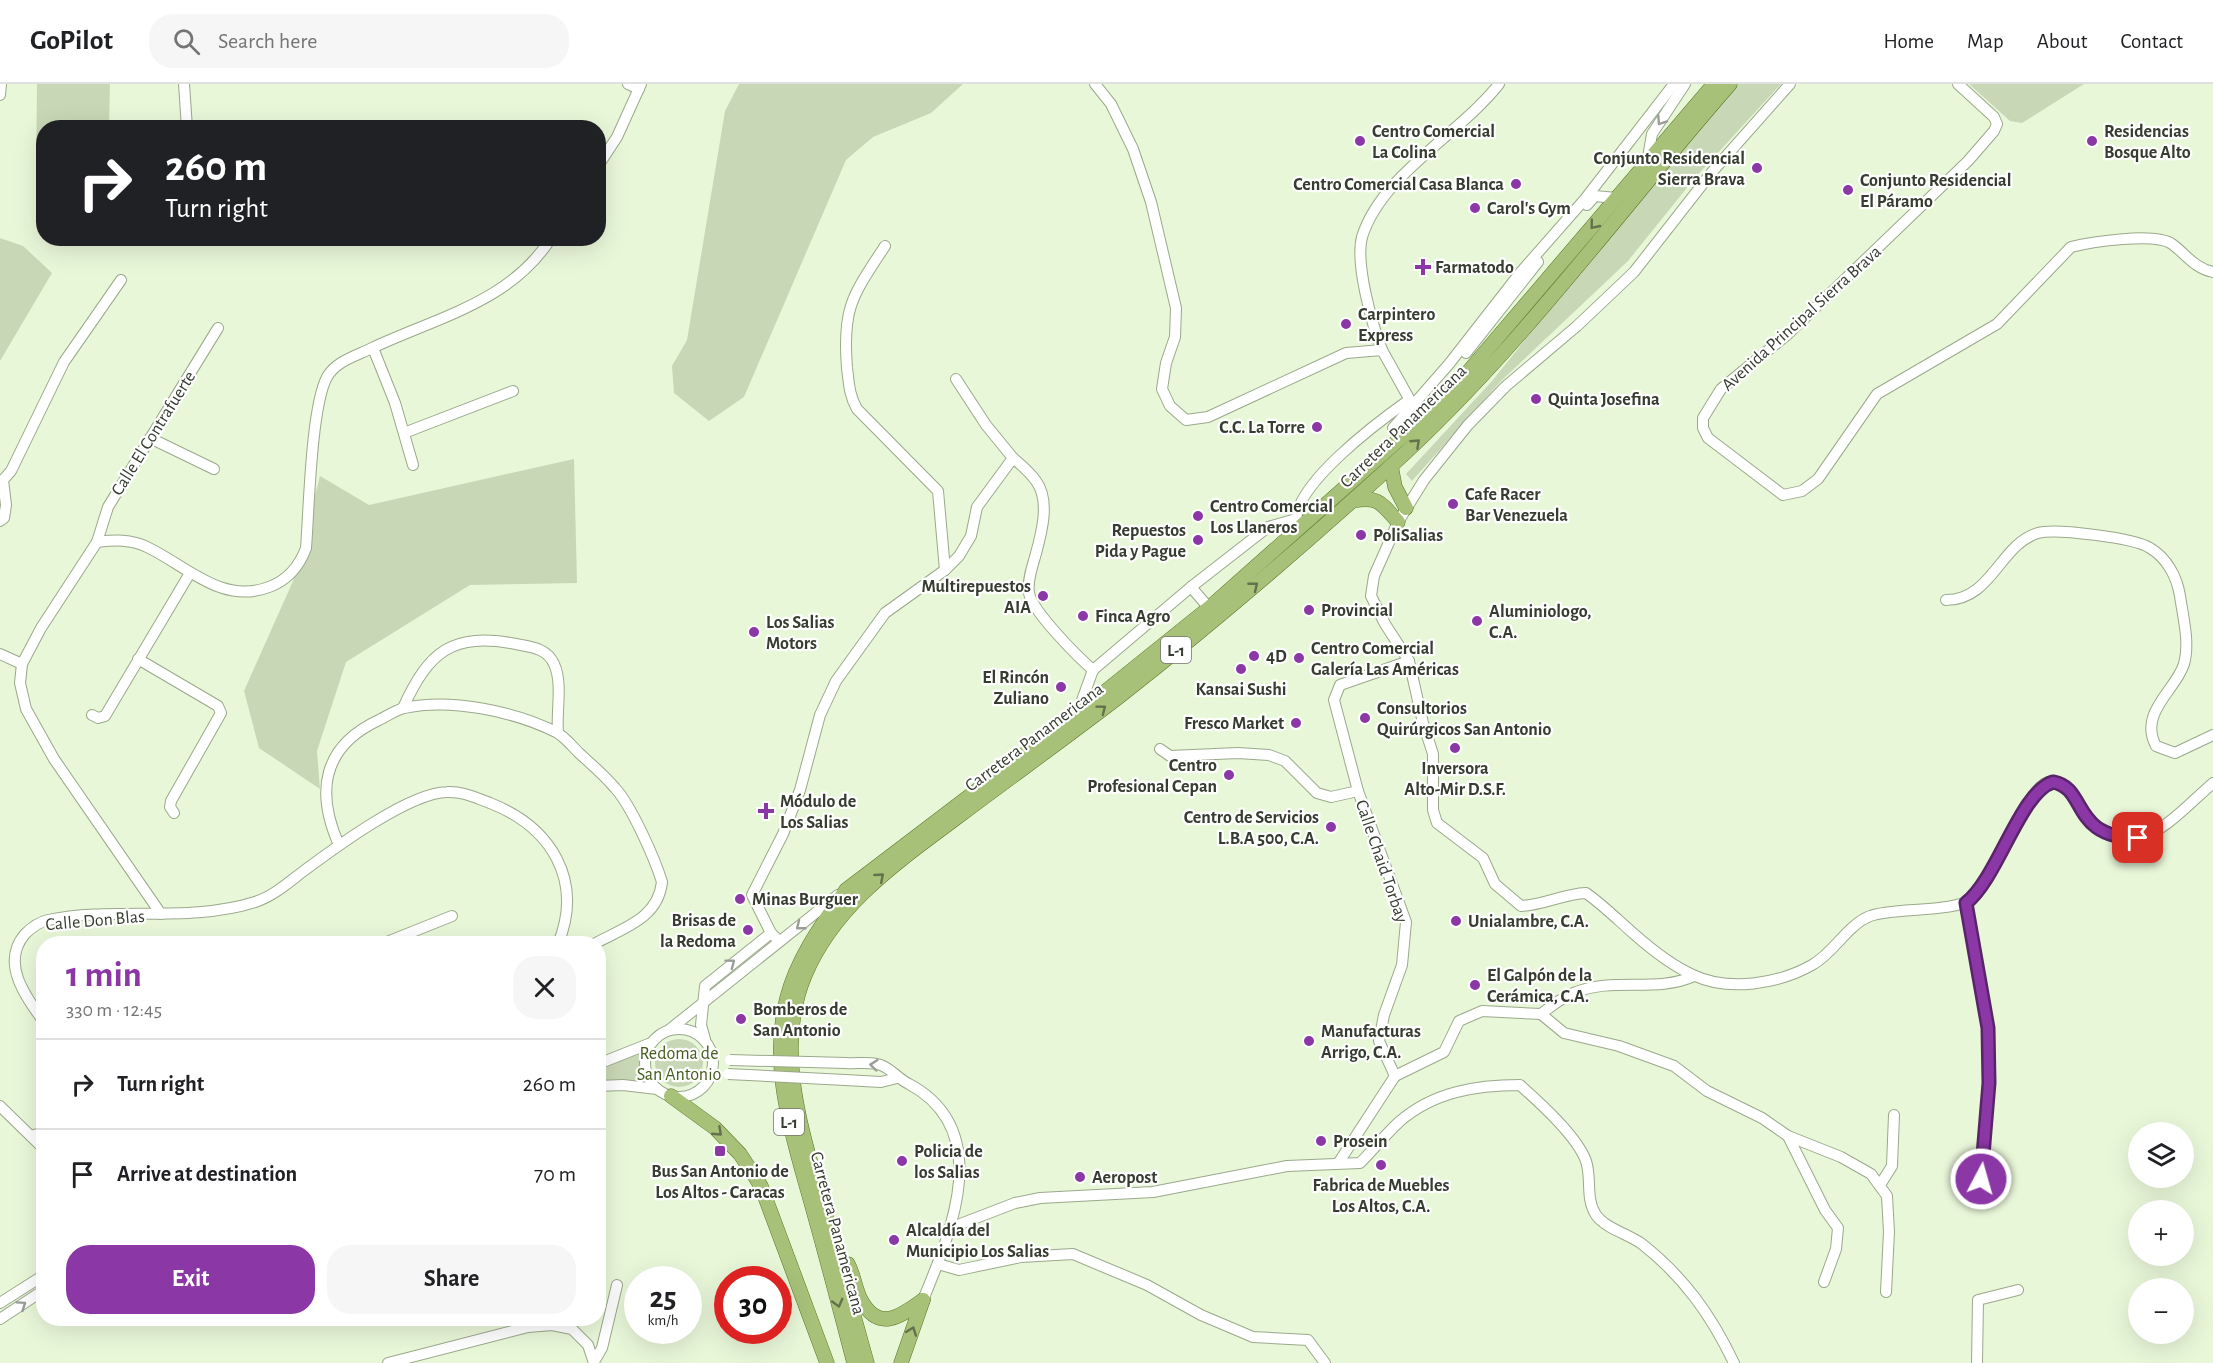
<!DOCTYPE html>
<html lang="en">
<head>
<meta charset="utf-8">
<style>
	body { margin:0; font-family:"Alegreya Sans",sans-serif; background:#f6f6f6; color:#202124; height:100vh; display:flex; flex-direction:column; font-size:22px; white-space:nowrap }
	* { box-sizing:border-box; margin:0 }
	p { font-size:20px; color:#757577 }
	.icon { flex:none; width:33px; height:33px; fill:none; stroke:currentColor; stroke-width:2; stroke-linecap:round; stroke-linejoin:round }
	.map { position:relative; flex:1; overflow:hidden }
	.drawer { position:absolute; left:36px; top:852px; width:570px; height:390px; display:flex; flex-direction:column; background:#fff; border-radius:24px; box-shadow:0 6px 24px #0002 }
	.drawer>* { flex:none }
	.guide { position:absolute; left:36px; top:36px; width:570px; height:126px; border-radius:24px; box-shadow:0 6px 24px #0002; background:#202124; color:#fff; overflow:hidden }
	.controls { position:absolute; left:2128px; top:1038px; display:grid; gap:12px }
	.controls a { display:grid; place-items:center; width:66px; height:66px; border-radius:50%; background:#fff; box-shadow:0 6px 24px #0002; font-size:30px }
	.speed { position:absolute; left:624px; top:1182px; display:flex; gap:12px; font-size:30px; font-weight:700; text-align:center }
	.speed>* { display:grid; place-content:center; width:78px; height:78px; border-radius:50%; background:#fff; box-shadow:0 6px 24px #0002; line-height:1 }
	.speed small { font-size:15px; font-weight:400 }
	.speed .limit { border:9px solid #d22; background:#fff; color:#111 }
	.pin { position:absolute; display:grid; place-items:center; width:51px; height:51px; color:#fff; margin:-26px; border-radius:12px; box-shadow:0 3px 9px #0006 }
	.me { position:absolute; width:66px; margin:-33px; rotate:6deg; stroke-linejoin:round; filter:drop-shadow(0 0 4px #0008) }
	.turn { display:flex; align-items:center; gap:21px; height:126px; padding:0 30px; font-size:27px }
	.turn .icon { width:78px; height:78px; stroke-width:2.5 }
	.turn b { display:block; font-size:42px; line-height:51px }
	.round { display:grid; place-items:center; flex:none; width:63px; height:63px; border-radius:24px; background:#f6f6f6 }
	.overview { display:flex; align-items:center; justify-content:space-between; height:102px; padding:0 30px }
	h1 { font-size:36px; font-weight:700; line-height:45px; color:#8b37a5 }
	.primary-button { display:flex; gap:12px; margin-top:auto; padding:12px 30px }
	.primary-button a { flex:1; height:69px; border-radius:24px; background:#8b37a5; color:#fff; font-size:24px; font-weight:700; line-height:69px; text-align:center }
	.primary-button a+a { background:#f6f6f6; color:#202124 }
	ul { padding:0; list-style:none }
	li { display:flex; align-items:center; gap:18px; height:90px; padding:0 30px; border-top:2px solid #e0e0e0 }
	li div { flex:1 }
	li b { display:block; font-size:22px }
	li em { font-style:normal }
	header { display:flex; align-items:center; gap:36px; box-sizing:border-box; height:84px; padding:0 30px; background:#fff; border-bottom:2px solid #e0e0e0 }
	header strong { font-size:28px }
	nav { display:flex; gap:33px; margin-inline-start:auto; font-size:21px }
	.search { width:420px; height:54px; background:#f6f6f6; display:flex; align-items:center; gap:15px; box-sizing:border-box; padding:0 21px; border-radius:24px; color:#757577; font-size:22px }
	.map>svg:first-child { display:block }
	.green { fill:#c8d8b6 }
	.lines { fill:none; stroke-linecap:round; stroke-linejoin:round }
	.minor-casing { stroke:#9ba88b; stroke-width:12 }
	.major-casing { stroke:#5a7726; stroke-width:15 }
	.minor { stroke:#fff; stroke-width:10 }
	.major { stroke:#a7c179; stroke-width:14 }
	.minor-bridge-casing { stroke:#9ba88b; stroke-width:12; stroke-linecap:butt }
	.minor-bridge { stroke:#fff; stroke-width:10 }
	.oneway { stroke:#9b9e98 }
	.oneway2 { stroke:#64714d }
	.route-casing { stroke:#5a246b; stroke-width:15 }
	.route { stroke:#8b37a5; stroke-width:10 }
	.poi-dot { fill:#8b37a5; stroke:#fefefe; stroke-width:2 }
	.labels { text-anchor:middle; stroke-width:4.5; stroke-linejoin:round; paint-order:stroke }
	.shield { fill:#fefefe; stroke:#73766e; stroke-width:1.5 }
	.shield-label { font-size:16px; font-weight:bold; fill:#373c30 }
	.poi-label { font-size:18px; font-weight:bold; fill:#373c30; stroke:#fefefe; text-anchor:start }
	.street-label { font-size:18px; fill:#373c30; stroke:#fefefe }
	.park-label { font-size:18px; fill:#455d1d; stroke:#fefefe }
</style>
</head>
<body>
<header>
<strong>GoPilot</strong>
<div class="search"><svg class="icon" aria-label="search" viewBox="0 0 24 24"><circle cx="10" cy="10" r="6"/><path d="M15 15l6 6"/></svg>Search here</div>
<nav><a>Home</a><a>Map</a><a>About</a><a>Contact</a></nav>
</header>
<div class="map">
<svg width="2213" height="1279" viewBox="0 0 2213 1279">
	<rect width="100%" height="100%" fill="#e9f7d9"/>
	<!-- green -->
	<g class="green">
		<path d="M37 0H110L109 43 44 44 43 87H36Z"/>
		<path d="M739 0H963L931 29 873 53 846 76 744 313 709 337 674 309 672 282 687 256 725 27Z"/>
		<path d="M1738 0H1781L1694 95 1628 177 1501 297 1412 397 1406 390 1492 297 1631 124Z"/>
		<path d="M1969 0H2084L2022 39 2010 37Z"/>
		<path d="M0 154 23 162 52 189 0 277Z"/>
		<path d="M574 375 577 499 470 501 346 578 317 667 320 705 259 664 244 607 293 497 320 392 369 421Z"/>
		<circle cx="679" cy="979" r="24"/>
		<path d="M641 966 639 989 643 998 599 999V987Z"/>
	</g>
	<g class="lines">
		<defs>
			<g id="minor">
				<path d="M184 0 187 44"/>
				<path d="M628 0 639 5"/>
				<path d="M1095 0 1111 20 1133 65 1151 118 1176 224 1175 253 1166 279 1162 305 1170 322 1186 336 1208 333 1346 269 1382 266 1421 336"/>
				<path d="M1790 0 1712 88 1634 188 1577 242 1506 302 1468 341 1424 396 1398 438 1374 492 1371 512 1385 540 1409 577 1423 639 1433 670V726L1437 739 1483 774 1495 800 1521 822C1544 821 1563 810 1586 809 1603 821 1618 836 1634 850 1651 865 1673 882 1693 891 1729 908 1778 900 1812 881 1834 869 1847 841 1870 832 1893 823 1957 829 1972 814 1997 791 2022 714 2044 700 2066 687 2075 721 2085 733 2097 749 2117 757 2137 754 2162 751 2194 715 2213 699"/>
				<path d="M1958 0 1994 33 1997 40 1994 47 1968 77 1788 250 1721 305 1703 334V344L1708 354 1783 411 1802 407 1818 395 1877 310 1997 240 2071 163C2091 158 2155 148 2172 160 2187 171 2194 184 2213 188"/>
				<path d="M0 11 1 0"/>
				<path d="M1647 79 1652 50 1685 0"/>
				<path d="M598 82 617 53 641 0"/>
				<path d="M1587 121 1595 112 1616 114"/>
				<path d="M885 162C853 211 842 223 847 284 849 299 849 311 857 325L938 407 945 486"/>
				<path d="M373 264 395 319 413 381"/>
				<path d="M1382 266C1372 240 1355 180 1362 153 1381 91 1460 50 1499 0"/>
				<path d="M1466 269 1538 178"/>
				<path d="M956 295 986 341 1013 374"/>
				<path d="M1393 344 1449 280 1520 189 1585 115 1674 0"/>
				<path d="M404 349 513 307"/>
				<path d="M150 354 214 385"/>
				<path d="M3 396 11 387 64 278 121 196"/>
				<path d="M0 437 4 434 6 421 3 396"/>
				<path d="M1297 441C1288 404 1382 335 1409 316"/>
				<path d="M97 458C115 456 131 455 147 463 187 482 222 521 269 503 288 496 299 483 306 464 309 426 311 323 327 293 336 277 356 272 372 264 435 234 511 218 551 154"/>
				<path d="M1191 503 1209 524"/>
				<path d="M1946 516C1992 516 2000 460 2038 449 2055 444 2135 454 2150 464 2167 474 2177 493 2180 512 2183 533 2190 559 2184 580 2176 606 2138 629 2156 662L2175 669 2213 651"/>
				<path d="M0 570 22 580"/>
				<path d="M138 575 218 622 221 629 171 717 170 723 174 729"/>
				<path d="M1093 586 1191 503 1268 443 1296 435"/>
				<path d="M403 624C429 567 452 548 516 560 531 563 547 564 554 580 563 599 556 628 558 648"/>
				<path d="M92 631 98 634 105 632 190 489"/>
				<path d="M1160 665 1170 672 1238 669 1269 671 1285 677 1317 709 1331 713 1358 707"/>
				<path d="M339 761C315 707 323 662 379 636 387 632 396 626 404 624 451 614 513 627 556 648 564 652 572 662 579 669 591 680 604 691 615 704 631 721 655 775 662 798 658 835 623 844 594 860"/>
				<path d="M1966 819 1988 944 1989 999 1981 1095"/>
				<path d="M161 830 54 675 26 625 20 599 22 580 41 544 97 458 108 423 218 244"/>
				<path d="M779 857 771 849 752 811 783 750 800 706 820 631 836 597 885 529 945 486 959 472 971 452 977 423 1013 374C1021 381 1030 388 1036 397 1051 417 1041 451 1035 473 1032 483 1027 498 1029 509 1032 527 1078 573 1093 586L1077 630"/>
				<path d="M382 860 452 832"/>
				<path d="M1541 930C1552 922 1563 912 1576 908 1614 893 1657 909 1694 892"/>
				<path d="M44 938C26 913 0 879 25 850 31 844 39 838 48 836 115 822 189 839 255 818 274 812 290 797 305 786 336 763 409 709 447 708 462 707 476 714 490 719 551 743 584 796 558 860"/>
				<circle cx="679" cy="979" r="34"/>
				<path d="M669 946 838 811"/>
				<path d="M705 955 701 941 705 902 771 849"/>
				<path d="M846 979C856 980 874 977 883 982 892 986 900 996 909 1000 995 1046 951 1148 923 1216"/>
				<path d="M598 980 651 959"/>
				<path d="M1395 992 1444 968 1459 937 1482 927 1541 930 1564 949 1619 962 1674 982 1707 1007 1762 1034 1788 1052 1841 1073 1871 1090 1887 1112 1889 1148 1886 1208"/>
				<path d="M845 996 881 998 897 994"/>
				<path d="M598 1002 623 1001 657 1005"/>
				<path d="M0 1022 44 1065"/>
				<path d="M31 1052 44 1048"/>
				<path d="M1788 1052 1825 1126 1838 1144 1836 1165 1824 1198"/>
				<path d="M1339 1078 1395 992 1379 957 1384 931 1402 881 1406 838 1358 707 1334 616 1340 601 1409 577"/>
				<path d="M1880 1101 1892 1082 1894 1031"/>
				<path d="M950 1144 1015 1119 1040 1114 1153 1108 1287 1082 1360 1079C1373 1066 1385 1051 1399 1038 1433 1008 1476 1001 1520 1001 1540 1019 1577 1052 1586 1077 1592 1095 1585 1114 1596 1131 1606 1145 1629 1150 1642 1160 1684 1193 1711 1231 1734 1279"/>
				<path d="M938 1180 959 1186 1021 1173 1073 1170 1147 1201 1201 1231 1253 1253 1308 1256 1325 1279"/>
				<path d="M0 1219 44 1191"/>
				<path d="M0 1235 44 1206"/>
				<path d="M595 1276 602 1264 617 1201"/>
				<path d="M388 1279 528 1243 552 1241 572 1245 588 1261 594 1279"/>
				<path d="M1977 1279 1978 1216 2018 1206"/>
			</g>
			<g id="major">
				<path d="M1391 382 1395 403 1406 424"/>
				<path d="M1352 417C1379 412 1381 419 1398 438"/>
				<path d="M671 1012 715 1044 740 1070 761 1102 827 1279"/>
				<path d="M848 1180C854 1191 855 1205 861 1216 879 1249 901 1232 923 1216"/>
				<path d="M854 1279C841 1229 828 1179 814 1129 795 1059 768 986 787 914 797 874 823 839 846 806L1076 631 1209 524 1421 336 1468 288 1714 0"/>
				<path d="M867 1279C853 1230 840 1181 826 1132 805 1056 772 969 805 891 836 818 902 775 963 729 1015 690 1068 652 1120 612 1213 539 1304 461 1392 381 1518 267 1619 127 1730 0"/>
				<path d="M901 1279 923 1216"/>
			</g>
		</defs>
		<!-- minor casing -->
		<use href="#minor" class="minor-casing"/>
		<!-- major casing -->
		<use href="#major" class="major-casing"/>
		<!-- minor -->
		<use href="#minor" class="minor"/>
		<!-- major -->
		<use href="#major" class="major"/>
		<defs>
			<g id="minor-bridge">
				<path d="M730 976 846 979"/>
				<path d="M728 990 845 996"/>
			</g>
		</defs>
		<!-- minor-bridge casing -->
		<use href="#minor-bridge" class="minor-bridge-casing"/>
		<!-- minor-bridge -->
		<use href="#minor-bridge" class="minor-bridge"/>
	</g>
	<!-- one-way arrows -->
	<defs><path id="oneway-chevron" d="M-2-3.5L2.5 0L-2 3.5" fill="none" stroke-width="1.6" stroke-linecap="round" stroke-linejoin="round" transform="scale(1.5)"/></defs>
	<g class="oneway">
		<use href="#oneway-chevron" transform="translate(1661 37) rotate(124)"/>
		<use href="#oneway-chevron" transform="translate(800 842) rotate(142)"/>
		<use href="#oneway-chevron" transform="translate(731 879) rotate(-37)"/>
		<use href="#oneway-chevron" transform="translate(874 981) rotate(-174)"/>
		<use href="#oneway-chevron" transform="translate(22 1221) rotate(-34)"/>
	</g>
	<g class="oneway2">
		<use href="#oneway-chevron" transform="translate(1594 141) rotate(129)"/>
		<use href="#oneway-chevron" transform="translate(1416 359) rotate(-43)"/>
		<use href="#oneway-chevron" transform="translate(1254 502) rotate(-39)"/>
		<use href="#oneway-chevron" transform="translate(1102 625) rotate(-37)"/>
		<use href="#oneway-chevron" transform="translate(880 793) rotate(-41)"/>
		<use href="#oneway-chevron" transform="translate(718 1048) rotate(43)"/>
		<use href="#oneway-chevron" transform="translate(838 1219) rotate(75)"/>
		<use href="#oneway-chevron" transform="translate(912 1247) rotate(-70)"/>
	</g>
	<g class="lines">
		<defs>
			<path id="route" d="M1981 1095 1989 999 1988 944 1966 819C1998 794 2020 708 2053 698 2088 704 2070 754 2138 754"/>
		</defs>
		<!-- route casing -->
		<use href="#route" class="route-casing"/>
		<!-- route -->
		<use href="#route" class="route"/>
	</g>
	<!-- markers -->
	<g class="poi-dot">
		<circle cx="1360" cy="57" r="6"/>
		<circle cx="2092" cy="57" r="6"/>
		<circle cx="1757" cy="84" r="6"/>
		<circle cx="1516" cy="100" r="6"/>
		<circle cx="1848" cy="106" r="6"/>
		<circle cx="1475" cy="124" r="6"/>
		<path d="M1420 174h6v6h6v6h-6v6h-6v-6h-6v-6h6z"/>
		<circle cx="1346" cy="240" r="6"/>
		<circle cx="1536" cy="315" r="6"/>
		<circle cx="1317" cy="343" r="6"/>
		<circle cx="1453" cy="420" r="6"/>
		<circle cx="1198" cy="432" r="6"/>
		<circle cx="1361" cy="451" r="6"/>
		<circle cx="1198" cy="456" r="6"/>
		<circle cx="1043" cy="512" r="6"/>
		<circle cx="1309" cy="526" r="6"/>
		<circle cx="1083" cy="532" r="6"/>
		<circle cx="1477" cy="537" r="6"/>
		<circle cx="754" cy="548" r="6"/>
		<circle cx="1254" cy="572" r="6"/>
		<circle cx="1299" cy="574" r="6"/>
		<circle cx="1241" cy="585" r="6"/>
		<circle cx="1061" cy="603" r="6"/>
		<circle cx="1365" cy="634" r="6"/>
		<circle cx="1296" cy="639" r="6"/>
		<circle cx="1455" cy="664" r="6"/>
		<circle cx="1229" cy="691" r="6"/>
		<path d="M763 718h6v6h6v6h-6v6h-6v-6h-6v-6h6z"/>
		<circle cx="1331" cy="743" r="6"/>
		<circle cx="740" cy="815" r="6"/>
		<circle cx="1456" cy="837" r="6"/>
		<circle cx="748" cy="846" r="6"/>
		<circle cx="1475" cy="901" r="6"/>
		<circle cx="741" cy="935" r="6"/>
		<circle cx="1309" cy="957" r="6"/>
		<circle cx="1321" cy="1057" r="6"/>
		<rect x="714" y="1061" width="12" height="12" rx="3"/>
		<circle cx="902" cy="1077" r="6"/>
		<circle cx="1381" cy="1081" r="6"/>
		<circle cx="1080" cy="1093" r="6"/>
		<circle cx="894" cy="1156" r="6"/>
	</g>
	<g class="labels">
		<!-- shield labels -->
		<g class="shield">
			<rect x="1161" y="553" width="30" height="26" rx="4.5"/>
			<rect x="774" y="1025" width="30" height="26" rx="4.5"/>
		</g>
		<g class="shield-label">
			<text x="1176" y="572">L-1</text>
			<text x="789" y="1044">L-1</text>
		</g>
		<!-- poi labels -->
		<g class="poi-label">
			<text x="1372" y="53">Centro Comercial<tspan x="1372" dy="21">La Colina</tspan></text>
			<text x="2104" y="53">Residencias<tspan x="2104" dy="21">Bosque Alto</tspan></text>
			<text x="1745" y="80" text-anchor="end">Conjunto Residencial<tspan x="1745" dy="21">Sierra Brava</tspan></text>
			<text x="1860" y="102">Conjunto Residencial<tspan x="1860" dy="21">El Páramo</tspan></text>
			<text x="1504" y="106" text-anchor="end">Centro Comercial Casa Blanca</text>
			<text x="1487" y="130">Carol's Gym</text>
			<text x="1435" y="189">Farmatodo</text>
			<text x="1358" y="236">Carpintero<tspan x="1358" dy="21">Express</tspan></text>
			<text x="1548" y="321">Quinta Josefina</text>
			<text x="1305" y="349" text-anchor="end">C.C. La Torre</text>
			<text x="1465" y="416">Cafe Racer<tspan x="1465" dy="21">Bar Venezuela</tspan></text>
			<text x="1210" y="428">Centro Comercial<tspan x="1210" dy="21">Los Llaneros</tspan></text>
			<text x="1186" y="452" text-anchor="end">Repuestos<tspan x="1186" dy="21">Pida y Pague</tspan></text>
			<text x="1373" y="457">PoliSalias</text>
			<text x="1031" y="508" text-anchor="end">Multirepuestos<tspan x="1031" dy="21">AIA</tspan></text>
			<text x="1321" y="532">Provincial</text>
			<text x="1489" y="533">Aluminiologo,<tspan x="1489" dy="21">C.A.</tspan></text>
			<text x="1095" y="538">Finca Agro</text>
			<text x="766" y="544">Los Salias<tspan x="766" dy="21">Motors</tspan></text>
			<text x="1311" y="570">Centro Comercial<tspan x="1311" dy="21">Galería Las Américas</tspan></text>
			<text x="1266" y="578">4D</text>
			<text x="1049" y="599" text-anchor="end">El Rincón<tspan x="1049" dy="21">Zuliano</tspan></text>
			<text x="1241" y="611" text-anchor="middle">Kansai Sushi</text>
			<text x="1377" y="630">Consultorios<tspan x="1377" dy="21">Quirúrgicos San Antonio</tspan></text>
			<text x="1284" y="645" text-anchor="end">Fresco Market</text>
			<text x="1217" y="687" text-anchor="end">Centro<tspan x="1217" dy="21">Profesional Cepan</tspan></text>
			<text x="1455" y="690" text-anchor="middle">Inversora<tspan x="1455" dy="21">Alto-Mir D.S.F.</tspan></text>
			<text x="780" y="723">Módulo de<tspan x="780" dy="21">Los Salias</tspan></text>
			<text x="1319" y="739" text-anchor="end">Centro de Servicios<tspan x="1319" dy="21">L.B.A 500, C.A.</tspan></text>
			<text x="752" y="821">Minas Burguer</text>
			<text x="736" y="842" text-anchor="end">Brisas de<tspan x="736" dy="21">la Redoma</tspan></text>
			<text x="1468" y="843">Unialambre, C.A.</text>
			<text x="1487" y="897">El Galpón de la<tspan x="1487" dy="21">Cerámica, C.A.</tspan></text>
			<text x="753" y="931">Bomberos de<tspan x="753" dy="21">San Antonio</tspan></text>
			<text x="1321" y="953">Manufacturas<tspan x="1321" dy="21">Arrigo, C.A.</tspan></text>
			<text x="1333" y="1063">Prosein</text>
			<text x="914" y="1073">Policia de<tspan x="914" dy="21">los Salias</tspan></text>
			<text x="720" y="1093" text-anchor="middle">Bus San Antonio de<tspan x="720" dy="21">Los Altos - Caracas</tspan></text>
			<text x="1092" y="1099">Aeropost</text>
			<text x="1381" y="1107" text-anchor="middle">Fabrica de Muebles<tspan x="1381" dy="21">Los Altos, C.A.</tspan></text>
			<text x="906" y="1152">Alcaldía del<tspan x="906" dy="21">Municipio Los Salias</tspan></text>
		</g>
		<!-- street labels -->
		<g class="street-label">
			<text transform="translate(1801 234) rotate(-42)" y="6">Avenida Principal Sierra Brava</text>
			<text transform="translate(1403 342) rotate(-44)" y="6">Carretera Panamericana</text>
			<text transform="translate(153 349) rotate(-58)" y="6">Calle El Contrafuerte</text>
			<text transform="translate(1034 653) rotate(-37)" y="6">Carretera Panamericana</text>
			<text transform="translate(1382 777) rotate(71)" y="6">Calle Chaid Torbay</text>
			<text transform="translate(95 836) rotate(-5)" y="6">Calle Don Blas</text>
			<text transform="translate(838 1149) rotate(75)" y="6">Carretera Panamericana</text>
		</g>
		<!-- park labels -->
		<g class="park-label">
			<text x="679" y="975">Redoma de<tspan x="679" dy="21">San Antonio</tspan></text>
		</g>
	</g>
</svg>
<div class="controls">
<a><svg class="icon" aria-label="layers" viewBox="0 0 24 24"><path d="M12 4l9 5-9 5-9-5zM3 14l9 5 9-5"/></svg></a>
<a>+</a>
<a>−</a>
</div>
<div class="speed"><div>25<small>km/h</small></div><div class="limit">30</div></div>
<div class="pin" style="left:2138px;top:754px;background:#d93025"><svg class="icon" aria-label="arrive" viewBox="0 0 24 24"><path d="M6 21V4h12l-3 4 3 4H6"/></svg></div>
<svg class="me" style="left:1981px;top:1095px" viewBox="-20 -20 40 40"><circle r="17" fill="#8b37a5" stroke="#fff" stroke-width="3"/><path d="M0-11L8 9 0 5-8 9z" fill="#fff"/></svg>
<div class="guide">
<div class="turn"><svg class="icon" aria-label="right" viewBox="0 0 24 24"><path d="M7 20v-9h11M14 6l5 5-5 5"/></svg><div><b>260 m</b>Turn right</div></div>
</div>
<section class="drawer">
<div class="overview"><div><h1>1 min</h1><p>330 m · 12:45</p></div><a class="round"><svg class="icon" aria-label="close" viewBox="0 0 24 24"><path d="M6 6l12 12M18 6L6 18"/></svg></a></div>
<ul>
<li><svg class="icon" aria-label="right" viewBox="0 0 24 24"><path d="M7 20v-9h11M14 6l5 5-5 5"/></svg><div><b>Turn right</b></div><em>260 m</em></li>
<li><svg class="icon" aria-label="arrive" viewBox="0 0 24 24"><path d="M6 21V4h12l-3 4 3 4H6"/></svg><div><b>Arrive at destination</b></div><em>70 m</em></li>
</ul>
<div class="primary-button"><a>Exit</a><a>Share</a></div>
</section>
</div>
</body>
</html>
